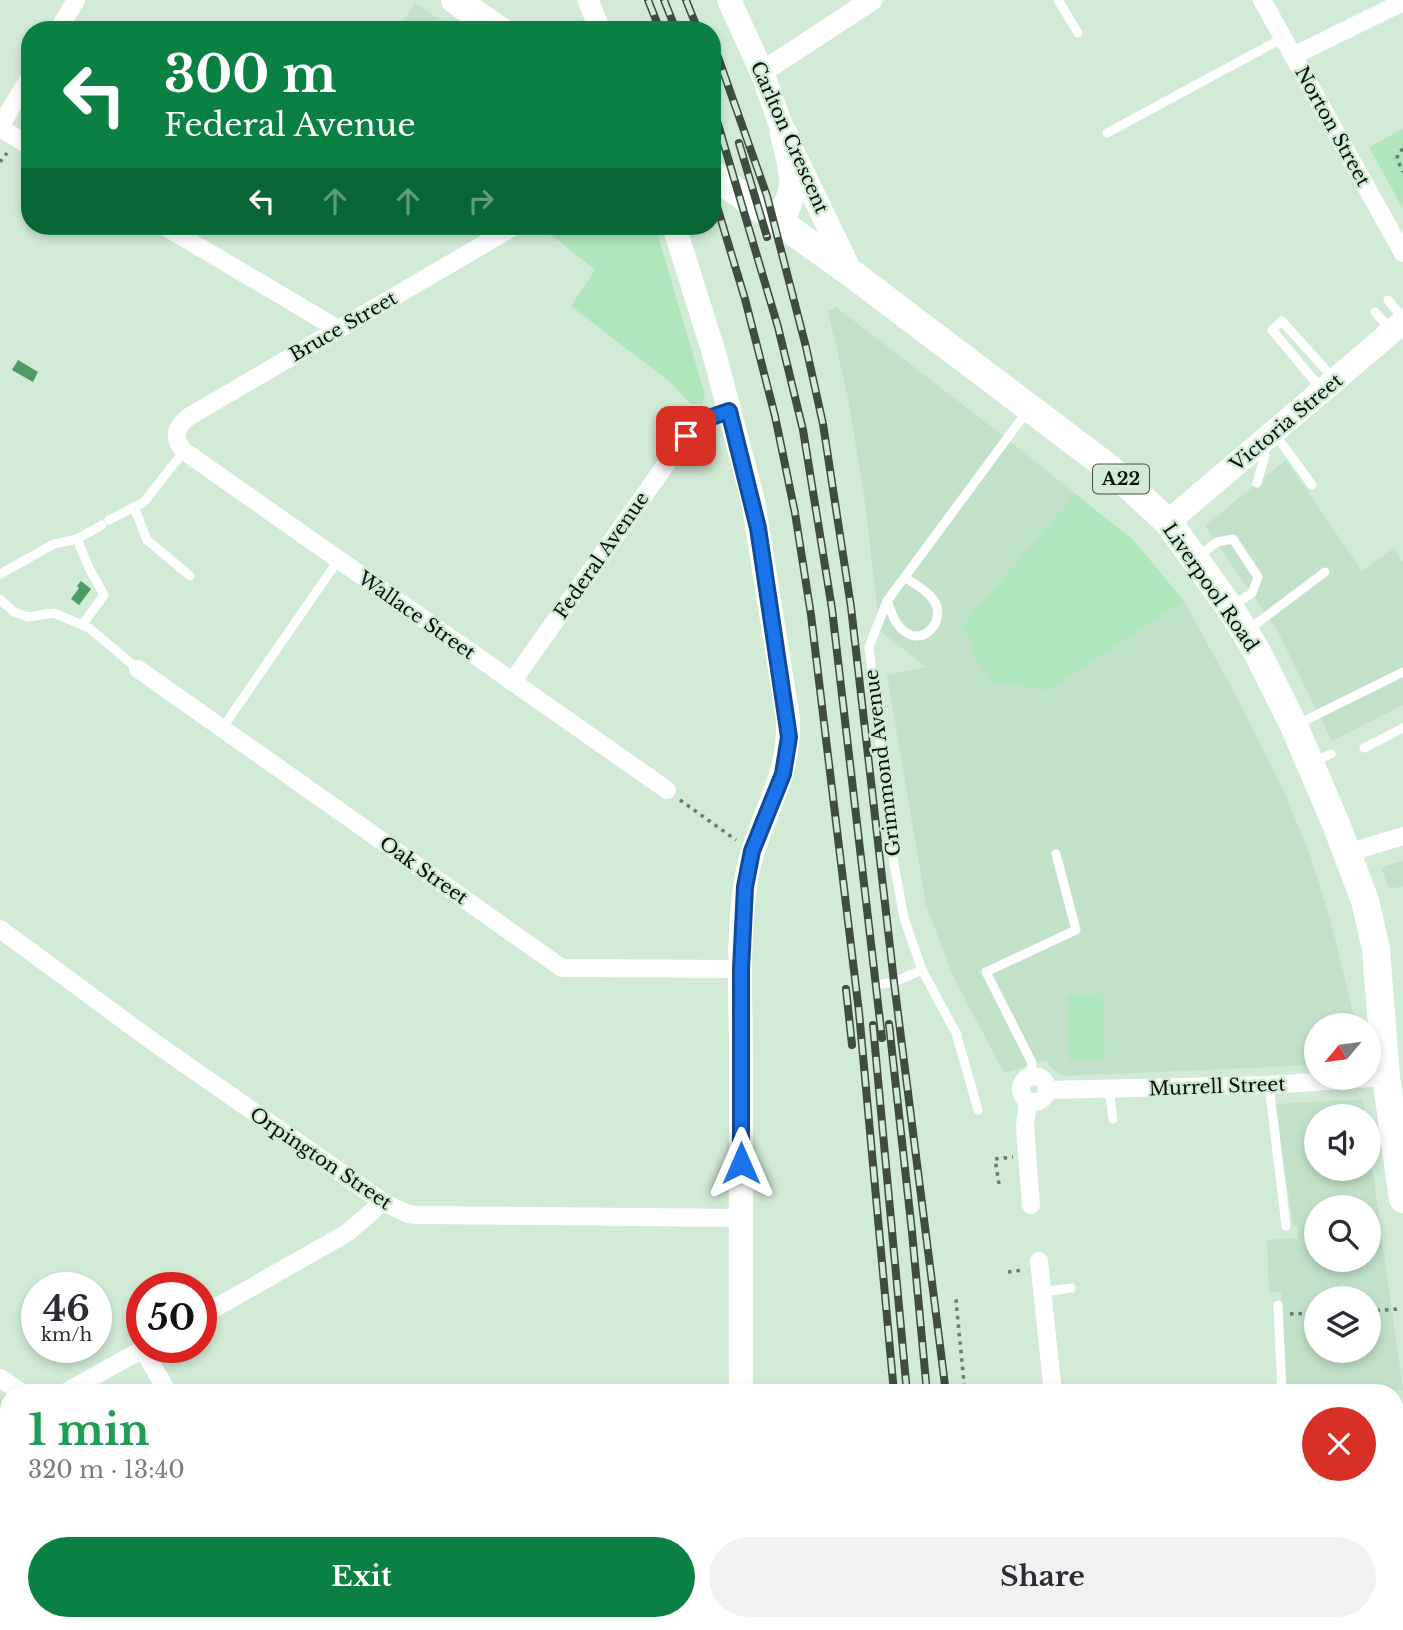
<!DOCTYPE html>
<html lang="en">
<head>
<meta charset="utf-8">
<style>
	body { margin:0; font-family:"Libre Baskerville",serif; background:#f2f2f3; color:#2b2b33; height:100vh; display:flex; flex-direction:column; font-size:26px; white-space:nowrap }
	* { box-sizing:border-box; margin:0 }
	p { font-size:23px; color:#7c7c81 }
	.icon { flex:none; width:38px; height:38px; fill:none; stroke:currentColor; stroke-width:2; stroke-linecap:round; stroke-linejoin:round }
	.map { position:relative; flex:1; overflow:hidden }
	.sheet { position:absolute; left:0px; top:1384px; width:1404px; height:247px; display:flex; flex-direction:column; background:#fff; border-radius:28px 28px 0 0; box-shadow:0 4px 10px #0003 }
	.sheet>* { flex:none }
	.top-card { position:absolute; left:21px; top:21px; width:700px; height:214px; border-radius:28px; box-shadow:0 4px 10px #0003; background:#0b8043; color:#fff; overflow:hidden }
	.needle { width:46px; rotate:241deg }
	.controls { position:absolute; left:1304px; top:1013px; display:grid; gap:14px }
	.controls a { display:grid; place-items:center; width:77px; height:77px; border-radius:50%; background:#fff; box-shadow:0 4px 10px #0003; font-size:35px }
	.speed { position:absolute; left:21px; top:1272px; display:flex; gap:14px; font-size:35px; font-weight:700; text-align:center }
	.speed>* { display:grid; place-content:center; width:91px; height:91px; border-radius:50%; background:#fff; box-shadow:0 4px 10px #0003; line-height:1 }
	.speed small { font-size:18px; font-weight:400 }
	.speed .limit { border:10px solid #d22; background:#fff; color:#111 }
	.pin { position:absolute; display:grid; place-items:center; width:60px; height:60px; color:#fff; margin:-30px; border-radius:14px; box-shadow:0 4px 10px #0006 }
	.me { position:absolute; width:77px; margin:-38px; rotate:0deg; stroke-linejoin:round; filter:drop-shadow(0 0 5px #0008) }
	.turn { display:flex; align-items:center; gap:24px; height:147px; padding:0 28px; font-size:32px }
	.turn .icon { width:91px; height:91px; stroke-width:2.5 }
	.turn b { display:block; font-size:49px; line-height:60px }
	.lanes { display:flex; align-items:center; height:66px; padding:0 28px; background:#0003; justify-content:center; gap:35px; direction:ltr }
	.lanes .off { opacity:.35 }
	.round { display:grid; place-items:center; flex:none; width:74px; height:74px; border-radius:37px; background:#f2f2f3 }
	.headline { display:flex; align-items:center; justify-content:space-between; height:119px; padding:0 28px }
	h1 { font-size:42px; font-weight:700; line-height:52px; color:#1e9e55 }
	.button { display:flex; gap:14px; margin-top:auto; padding:14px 28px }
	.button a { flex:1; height:80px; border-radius:42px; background:#0b8043; color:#fff; font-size:28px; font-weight:700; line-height:80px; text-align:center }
	.button a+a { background:#f2f2f3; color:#2b2b33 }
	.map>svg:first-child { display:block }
	.built { fill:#c1e2c8; fill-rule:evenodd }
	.green { fill:#afe6bb }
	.water { fill:#4b9b63 }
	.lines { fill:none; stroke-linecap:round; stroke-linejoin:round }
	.path { stroke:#6a7a6d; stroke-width:3.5; stroke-dasharray:3.5 5; stroke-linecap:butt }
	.service { stroke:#fff; stroke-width:9 }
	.minor { stroke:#fff; stroke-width:18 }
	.tertiary { stroke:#fff; stroke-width:21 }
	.secondary { stroke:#fff; stroke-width:24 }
	.trunk { stroke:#fff; stroke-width:28 }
	.rail-casing { stroke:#3f4c42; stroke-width:8 }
	.rail { stroke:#d1ebd6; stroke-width:5; stroke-dasharray:16; stroke-linecap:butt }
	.route-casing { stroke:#114b97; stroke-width:18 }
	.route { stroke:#1a73e8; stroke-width:12 }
	.labels { text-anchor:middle; stroke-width:5; stroke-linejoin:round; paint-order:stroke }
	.shield { fill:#d1ebd6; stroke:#445146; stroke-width:2 }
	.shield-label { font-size:18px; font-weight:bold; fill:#070f09 }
	.street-label { font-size:19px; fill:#070f09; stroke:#d1ebd6 }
</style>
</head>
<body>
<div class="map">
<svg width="1403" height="1630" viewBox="0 0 1403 1630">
	<rect width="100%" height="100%" fill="#d1ebd6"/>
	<!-- built -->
	<g class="built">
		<path d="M415 3 450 26 456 30H397Z"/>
		<path d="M836 307 1002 435 1133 540 1184 601 1242 707 1281 785 1309 852 1331 922 1356 1025 1316 1026V1065L1063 1076 1053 1070 1046 1060 1004 1073 953 976 926 905 887 675 926 667 880 631 865 502 848 398 828 311Z"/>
		<path d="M1286 460 1362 571 1394 548 1403 562V705L1332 741 1278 632 1205 526Z"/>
		<path d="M1403 861V886L1389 889 1382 870 1385 866Z"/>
		<path d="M1363 1099 1365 1116H1316V1169H1368L1369 1145 1403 1390 1286 1393 1281 1292H1269L1267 1240 1298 1238 1297 1226H1293L1275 1104ZM1316 1208H1368V1260H1316ZM1316 1298H1368V1351H1316Z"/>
		<path d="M1058 1622H1112L1152 1630H1059Z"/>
		<path d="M1226 1622H1366L1364 1630H1226Z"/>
	</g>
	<!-- green -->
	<g class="green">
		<path d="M1403 129V209L1369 147Z"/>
		<path d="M557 226H655L705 395 702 404H691L670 382 571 306 595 270 549 233Z"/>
		<path d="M1075 494 1133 540 1184 601 1049 690 994 683 973 657 970 640 961 627Z"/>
		<path d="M1103 993 1105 1059 1069 1060 1067 995Z"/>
	</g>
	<!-- water -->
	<g class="water">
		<path d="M18 360 38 372 33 382 12 370Z"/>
		<path d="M81 581 91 589 79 605 71 599 79 588 77 586Z"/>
	</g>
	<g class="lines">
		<!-- path -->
		<g class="path">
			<path d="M1403 149 1398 153 1397 159 1403 172"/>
			<path d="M0 162 7 153"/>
			<path d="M680 800 736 840"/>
			<path d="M999 1184 995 1159 1013 1157"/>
			<path d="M1008 1272 1023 1270"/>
			<path d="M958 1301H956L965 1393"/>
			<path d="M1368 1311 1399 1309"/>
			<path d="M1290 1314 1316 1313"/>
			<path d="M0 1554 9 1570"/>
			<path d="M38 1622 41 1627"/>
			<path d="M1012 1622 1013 1630"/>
		</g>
		<!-- service -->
		<g class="service">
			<path d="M1058 0 1078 33"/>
			<path d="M1107 133 1283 38"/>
			<path d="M1388 300 1403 318"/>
			<path d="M1375 312 1390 329"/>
			<path d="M1322 390 1272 330 1282 321 1333 378"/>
			<path d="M1274 433 1312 485"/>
			<path d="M1257 483 1265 456 1260 447"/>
			<path d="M134 507 147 540 190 576"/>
			<path d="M109 520 144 502 184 451"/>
			<path d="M77 539 102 525"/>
			<path d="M1197 557 1217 542 1233 539 1258 577 1252 593 1233 606"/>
			<path d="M0 574 54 544 77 539 89 568 104 595 82 625"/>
			<path d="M0 599 14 612 28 617 54 613 89 628 138 669"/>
			<path d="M887 601C891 610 893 620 899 626 921 653 950 619 932 598 926 590 914 584 906 578"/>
			<path d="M1248 630 1325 572"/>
			<path d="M1296 725 1403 672"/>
			<path d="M223 727 339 559"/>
			<path d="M1364 748 1403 728"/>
			<path d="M1313 762 1331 754"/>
			<path d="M876 985 894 982 922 970"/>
			<path d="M1031 1076 1032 1063 986 972 1076 930 1056 854"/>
			<path d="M1269 1085 1286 1226"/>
			<path d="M1109 1089 1113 1119"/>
			<path d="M978 1110 956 1033 922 970 904 918 894 864 869 647 887 601 1028 410"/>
			<path d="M1042 1292 1071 1288"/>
			<path d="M1278 1305 1282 1393"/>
			<path d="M1162 1622 1199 1630"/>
			<path d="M1219 1622V1630"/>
		</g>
		<!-- minor -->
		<g class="minor">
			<path d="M1262 0 1403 253"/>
			<path d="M58 30 76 0"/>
			<path d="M1293 56 1403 2"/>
			<path d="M0 126 30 77"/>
			<path d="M0 128 30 146"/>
			<path d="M164 226 338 329"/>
			<path d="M515 226 190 416C176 426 172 438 184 451L667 790"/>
			<path d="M138 669 562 968 741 969"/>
			<path d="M512 682 691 429 705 419 729 411"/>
			<path d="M1347 853 1403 836"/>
			<path d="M0 929 152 1041 383 1202 408 1214 418 1215 741 1218"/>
			<circle cx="1034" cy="1089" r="13"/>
			<path d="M1047 1090 1269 1085 1386 1077"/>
			<path d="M1028 1101 1025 1126 1031 1205"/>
			<path d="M1039 1261 1053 1393"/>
			<path d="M201 1316 347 1233 383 1202"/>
			<path d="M143 1349 168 1393"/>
			<path d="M0 1378 22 1393"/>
			<path d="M64 1393 145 1348"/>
			<path d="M0 1429 9 1424"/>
			<path d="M237 1622V1630"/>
			<path d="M873 1622 874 1630"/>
		</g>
		<!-- tertiary -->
		<g class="tertiary">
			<path d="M588 0 600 30"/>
			<path d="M762 72 872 0"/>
			<path d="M1395 1415H1403"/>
			<path d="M1033 1622 1034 1630"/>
		</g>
		<!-- secondary -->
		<g class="secondary">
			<path d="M729 0 762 72 784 134 851 273"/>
			<path d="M674 226 714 353 753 501 788 719C791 786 752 825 745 888 737 945 741 1005 741 1063 741 1173 741 1283 741 1393"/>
			<path d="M1168 522 1403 322"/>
			<path d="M740 1630V1622"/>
		</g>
		<!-- trunk -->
		<g class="trunk">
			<path d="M455 0 499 30"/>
			<path d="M712 174 851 273 1109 468 1168 522 1230 608 1256 650 1294 726 1336 824 1365 901 1376 949 1386 1077 1403 1199"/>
			<path d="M779 222C800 184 794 175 784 134"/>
			<path d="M1393 1630 1403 1585"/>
		</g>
		<defs>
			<g id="rail">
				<path d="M648 0 660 30"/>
				<path d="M664 0 676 30"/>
				<path d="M686 0 698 30"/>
				<path d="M712 40 767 196 806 347 823 424 851 607 894 982 946 1393"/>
				<path d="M712 104 778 327 803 430 832 609 882 1038"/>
				<path d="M739 143 767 237"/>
				<path d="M712 190 745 299 775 416 795 513 811 615 859 1012 894 1393"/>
				<path d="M846 989 852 1045"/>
				<path d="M889 1024 912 1232 927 1393"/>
				<path d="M873 1025 907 1393"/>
				<path d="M905 1622 906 1630"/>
				<path d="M924 1622 925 1630"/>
				<path d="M960 1622 961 1630"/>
				<path d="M991 1622 992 1630"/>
			</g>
		</defs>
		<!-- rail casing -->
		<use href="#rail" class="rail-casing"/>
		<!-- rail -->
		<use href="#rail" class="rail"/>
	</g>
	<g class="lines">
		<defs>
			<path id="route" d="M686 436 697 422 729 411 758 528 789 737 783 774 752 851 745 887 741 969V1163"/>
		</defs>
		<!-- route casing -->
		<use href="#route" class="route-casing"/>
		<!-- route -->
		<use href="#route" class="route"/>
	</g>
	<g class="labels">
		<!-- shield labels -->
		<rect class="shield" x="1093" y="464.5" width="56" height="29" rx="5"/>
		<g class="shield-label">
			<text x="1121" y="485">A22</text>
		</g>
		<!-- street labels -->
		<g class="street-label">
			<text transform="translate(1333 126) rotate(61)" y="7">Norton Street</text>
			<text transform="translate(790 137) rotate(66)" y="7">Carlton Crescent</text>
			<text transform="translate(343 326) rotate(-30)" y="7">Bruce Street</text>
			<text transform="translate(1286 422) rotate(-40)" y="7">Victoria Street</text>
			<text transform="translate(601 555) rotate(-55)" y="7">Federal Avenue</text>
			<text transform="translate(1211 587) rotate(55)" y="7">Liverpool Road</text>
			<text transform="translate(417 615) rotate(35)" y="7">Wallace Street</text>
			<text transform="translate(882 763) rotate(-97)" y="7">Grimmond Avenue</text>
			<text transform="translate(424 870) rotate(35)" y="7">Oak Street</text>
			<text transform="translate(1217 1086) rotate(-2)" y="7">Murrell Street</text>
			<text transform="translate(321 1158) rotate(34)" y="7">Orpington Street</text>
		</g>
	</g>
</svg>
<div class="controls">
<a><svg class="needle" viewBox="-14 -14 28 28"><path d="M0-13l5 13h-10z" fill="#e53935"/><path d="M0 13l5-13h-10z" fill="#7c7c81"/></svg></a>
<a><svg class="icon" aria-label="sound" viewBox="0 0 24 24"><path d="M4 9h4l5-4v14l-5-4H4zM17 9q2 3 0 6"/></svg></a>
<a><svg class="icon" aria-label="search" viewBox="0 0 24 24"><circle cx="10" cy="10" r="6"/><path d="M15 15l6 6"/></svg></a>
<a><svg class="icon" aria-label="layers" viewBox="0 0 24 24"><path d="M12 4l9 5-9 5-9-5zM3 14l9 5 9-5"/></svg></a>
</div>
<div class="speed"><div>46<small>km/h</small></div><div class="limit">50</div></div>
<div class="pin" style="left:686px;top:436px;background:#d93025"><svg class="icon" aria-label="arrive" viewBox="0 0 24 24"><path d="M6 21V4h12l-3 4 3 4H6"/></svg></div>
<svg class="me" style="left:741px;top:1163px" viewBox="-20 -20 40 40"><path d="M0-17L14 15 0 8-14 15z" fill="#1a73e8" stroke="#fff" stroke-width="4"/></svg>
<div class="top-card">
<div class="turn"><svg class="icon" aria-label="left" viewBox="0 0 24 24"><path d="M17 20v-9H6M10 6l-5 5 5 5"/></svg><div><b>300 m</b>Federal Avenue</div></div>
<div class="lanes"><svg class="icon" aria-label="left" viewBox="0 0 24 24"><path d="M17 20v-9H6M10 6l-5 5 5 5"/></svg><svg class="icon off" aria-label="ahead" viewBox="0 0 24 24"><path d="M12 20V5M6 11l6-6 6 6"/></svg><svg class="icon off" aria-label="ahead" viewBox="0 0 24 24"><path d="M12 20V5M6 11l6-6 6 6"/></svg><svg class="icon off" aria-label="right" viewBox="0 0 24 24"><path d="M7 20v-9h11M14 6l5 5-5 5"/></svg></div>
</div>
<section class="sheet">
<div class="headline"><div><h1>1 min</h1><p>320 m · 13:40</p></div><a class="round" style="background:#d93025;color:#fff"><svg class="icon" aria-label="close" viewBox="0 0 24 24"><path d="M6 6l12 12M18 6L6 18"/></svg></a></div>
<div class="button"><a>Exit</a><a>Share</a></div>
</section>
</div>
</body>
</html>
